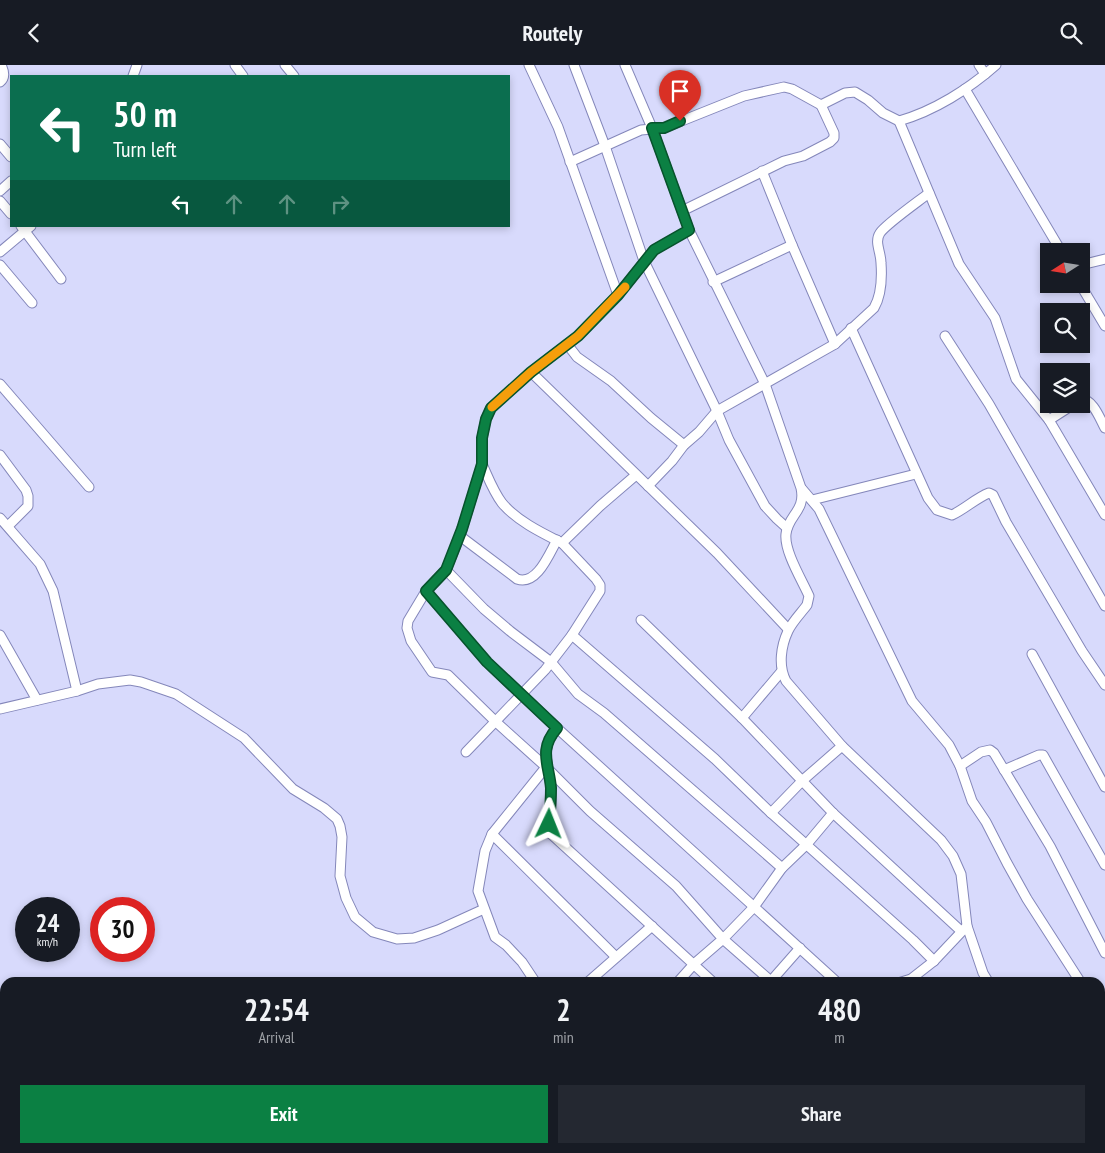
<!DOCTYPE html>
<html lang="en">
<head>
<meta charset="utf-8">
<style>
	body { margin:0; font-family:"PT Sans Narrow",sans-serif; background:#242831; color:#f1f3f6; height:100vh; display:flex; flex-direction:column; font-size:19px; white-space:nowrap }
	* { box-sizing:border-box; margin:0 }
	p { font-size:16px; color:#9ea1a6 }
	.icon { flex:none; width:28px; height:28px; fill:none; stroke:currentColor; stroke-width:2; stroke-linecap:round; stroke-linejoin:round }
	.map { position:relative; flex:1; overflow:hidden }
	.details { position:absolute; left:0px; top:912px; width:1105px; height:176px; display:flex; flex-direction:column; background:#171b24; border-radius:15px 15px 0 0; box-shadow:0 2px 8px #0003 }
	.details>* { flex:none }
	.banner { position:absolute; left:10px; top:10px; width:500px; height:152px; border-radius:0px; box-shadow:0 2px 8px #0003; background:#0b6e4f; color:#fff; overflow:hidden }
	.needle { width:32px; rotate:258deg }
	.buttons { position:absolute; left:1040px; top:178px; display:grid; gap:10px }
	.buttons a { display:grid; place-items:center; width:50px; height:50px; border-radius:0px; background:#171b24; box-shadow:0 2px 8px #0003; font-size:25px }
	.speed { position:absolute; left:15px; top:832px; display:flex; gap:10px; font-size:25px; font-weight:700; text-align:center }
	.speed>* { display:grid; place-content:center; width:65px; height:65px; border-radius:50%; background:#171b24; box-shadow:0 2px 8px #0003; line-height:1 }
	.speed small { font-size:12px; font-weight:400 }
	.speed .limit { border:8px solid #d22; background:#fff; color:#111 }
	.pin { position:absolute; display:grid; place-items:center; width:42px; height:42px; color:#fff; margin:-51px -21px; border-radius:50% 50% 50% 0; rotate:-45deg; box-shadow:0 0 5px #0007 }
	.pin .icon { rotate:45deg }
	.me { position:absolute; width:55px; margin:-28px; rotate:2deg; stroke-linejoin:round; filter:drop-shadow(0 0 4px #0008) }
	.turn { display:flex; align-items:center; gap:18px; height:105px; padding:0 20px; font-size:22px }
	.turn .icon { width:65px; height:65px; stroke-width:2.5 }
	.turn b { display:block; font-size:35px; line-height:42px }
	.lanes { display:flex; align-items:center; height:48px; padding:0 20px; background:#0003; justify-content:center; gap:25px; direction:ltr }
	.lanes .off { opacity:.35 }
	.eta { display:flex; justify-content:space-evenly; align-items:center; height:85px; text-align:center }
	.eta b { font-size:30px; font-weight:700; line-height:35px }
	.cta { display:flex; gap:10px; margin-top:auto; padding:10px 20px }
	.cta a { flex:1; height:58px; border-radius:0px; background:#0b8043; color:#fff; font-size:20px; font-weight:700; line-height:58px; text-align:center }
	.cta a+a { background:#242831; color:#f1f3f6 }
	header { display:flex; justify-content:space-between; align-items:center; height:65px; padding:0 20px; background:#171b24; font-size:22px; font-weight:700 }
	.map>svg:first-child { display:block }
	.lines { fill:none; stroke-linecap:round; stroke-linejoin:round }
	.minor-casing { stroke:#8487ba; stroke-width:11 }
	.minor { stroke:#fff; stroke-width:9 }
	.route-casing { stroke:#07532c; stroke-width:12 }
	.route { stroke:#0b8043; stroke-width:9 }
	.slow { stroke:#f59e0b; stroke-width:9 }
</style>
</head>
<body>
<header><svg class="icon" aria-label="back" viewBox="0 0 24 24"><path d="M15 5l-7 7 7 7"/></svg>Routely<svg class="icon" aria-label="search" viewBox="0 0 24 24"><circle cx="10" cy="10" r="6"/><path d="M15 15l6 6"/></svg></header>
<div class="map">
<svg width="1105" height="1088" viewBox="0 0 1105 1088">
	<rect width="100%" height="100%" fill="#d8dafc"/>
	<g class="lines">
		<defs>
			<g id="minor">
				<path d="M235 0 243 11"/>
				<path d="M285 0 294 11"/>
				<path d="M529 0 558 62 618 230"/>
				<path d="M574 0 605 81 644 196 717 346 729 375 765 441 777 454 787 463"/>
				<path d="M625 0 652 63 689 165 765 319 801 423C806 446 788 450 786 469 784 486 802 515 809 531L807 540C801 548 792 557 788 566 781 581 778 601 786 616L842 681 941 775 953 791 961 809 967 861 983 908 989 918"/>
				<path d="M979 0 985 9"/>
				<path d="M996 0C969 24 934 46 899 56L959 199 995 253 1016 314 1049 355 1105 450"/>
				<path d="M133 11 137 0"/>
				<path d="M0 17C6 12 4 6 1 0"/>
				<path d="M965 24 1061 186"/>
				<path d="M0 79 11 92"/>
				<path d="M570 97 641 65 664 63 744 31 784 22 792 24 821 40 845 28 855 27 868 35 883 48 899 56"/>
				<path d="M762 106 792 180 835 279"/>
				<path d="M0 126 11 116"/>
				<path d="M0 136 11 149"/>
				<path d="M682 146 784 96 803 91 830 77 834 73V68L821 40"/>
				<path d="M21 161 61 214"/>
				<path d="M0 187 31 161"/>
				<path d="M0 200 32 238"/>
				<path d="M1081 200 1105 194"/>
				<path d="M713 217 792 180"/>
				<path d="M1080 219 1105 261"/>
				<path d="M851 263 928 433 937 445 952 450C965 444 976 433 989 428L993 430 1006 457 1082 586 1105 620"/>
				<path d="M945 271 989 339 1105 541"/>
				<path d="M567 279 577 292 611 316 651 353 684 380"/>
				<path d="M531 307 717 488 788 564"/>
				<path d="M0 319 89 422"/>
				<path d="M1081 334C1093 334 1100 354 1105 363"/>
				<path d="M1049 355 1074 339"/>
				<path d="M0 390 26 425 28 431V441L8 461"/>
				<path d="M482 399C488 412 493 426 502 438 517 456 542 468 562 478L600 441 636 410"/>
				<path d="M648 421 672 396 684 380 699 367 717 346 835 279 874 243C881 231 882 212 881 198 881 187 874 177 880 168 886 159 919 136 929 128"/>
				<path d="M802 424 819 444 912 636 949 680 960 701 972 736 986 757 1007 798 1027 834 1081 918"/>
				<path d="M812 435 916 409"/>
				<path d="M0 453 40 499 53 526 77 626"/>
				<path d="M460 471 517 514C537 521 549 489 557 475"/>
				<path d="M446 505 484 544 510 566 551 597 578 629 604 648 782 803"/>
				<path d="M426 526 487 597 557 663 838 918"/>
				<path d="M641 555 742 653 833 748 961 866"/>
				<path d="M0 570 37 635"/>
				<path d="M572 570 715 694 771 748 913 875 934 896 967 861"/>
				<path d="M1032 589 1105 722"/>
				<path d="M0 644 77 626 98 619 130 615 141 617 176 629 244 673 293 724 324 743 337 754 340 761 342 772 340 811 346 833 355 852 373 867 397 874 414 873 438 865 484 844"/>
				<path d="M742 653 781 607"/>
				<path d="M557 663C539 684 548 698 551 722 552 737 548 753 551 769L714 918"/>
				<path d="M466 687 545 605 572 570 600 526V520L596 514 562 478"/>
				<path d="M960 701 981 687 990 685 994 688 1050 781 1105 888"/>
				<path d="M1004 705 1039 690H1043L1105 800"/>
				<path d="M771 748 803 715 842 681"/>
				<path d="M492 769 616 892"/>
				<path d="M771 916 800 883"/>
				<path d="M536 918 522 897 506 880 495 872 478 826 485 786 492 769 546 702"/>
				<path d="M587 918 652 861"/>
				<path d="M677 918 694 899 723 874 676 821 590 746 546 702 496 657 448 610 432 607 411 576 407 563 408 556 426 526 446 505 460 471 482 399V373L486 354 491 343 531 307 578 271 618 230 654 185 689 165"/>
				<path d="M773 918 723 874 754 842 782 803 807 779 833 748"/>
				<path d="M898 918 911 914 934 896"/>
				<path d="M1100 953 1105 962"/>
				<path d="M1100 1026 1105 1028"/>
				<path d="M782 1084 787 1088"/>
				<path d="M892 1084 895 1088"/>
				<path d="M940 1084 944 1088"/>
				<path d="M1009 1084 1014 1088"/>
				<path d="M569 1088 573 1084"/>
				<path d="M1068 1088 1069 1084"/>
			</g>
		</defs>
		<!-- minor casing -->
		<use href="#minor" class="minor-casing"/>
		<!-- minor -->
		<use href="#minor" class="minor"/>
	</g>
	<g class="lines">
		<defs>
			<path id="route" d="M549 759C550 748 551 735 551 723 549 699 538 685 557 663L487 597 426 526 446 505 462 464 482 399V373L486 354 491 343 531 307 578 271 618 230 654 185 689 165 652 63H664L680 56"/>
		</defs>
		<!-- route casing -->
		<use href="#route" class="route-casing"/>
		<!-- route -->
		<use href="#route" class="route"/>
		<!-- slow -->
		<path class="slow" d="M492 342 531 307 578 271 625 222"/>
	</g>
</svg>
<div class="buttons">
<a><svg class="needle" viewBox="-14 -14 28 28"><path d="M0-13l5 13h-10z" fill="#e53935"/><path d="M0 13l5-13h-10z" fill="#9ea1a6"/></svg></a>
<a><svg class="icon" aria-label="search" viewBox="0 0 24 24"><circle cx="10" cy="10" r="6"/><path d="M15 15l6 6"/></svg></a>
<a><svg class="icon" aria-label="layers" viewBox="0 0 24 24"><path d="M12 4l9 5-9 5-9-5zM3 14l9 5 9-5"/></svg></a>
</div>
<div class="speed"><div>24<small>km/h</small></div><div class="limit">30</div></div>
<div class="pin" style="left:680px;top:56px;background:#d93025"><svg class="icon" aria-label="arrive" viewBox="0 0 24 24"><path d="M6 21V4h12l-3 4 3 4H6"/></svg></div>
<svg class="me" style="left:549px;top:759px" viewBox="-20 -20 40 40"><path d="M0-17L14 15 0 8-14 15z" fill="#0b8043" stroke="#fff" stroke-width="4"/></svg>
<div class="banner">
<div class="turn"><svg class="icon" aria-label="left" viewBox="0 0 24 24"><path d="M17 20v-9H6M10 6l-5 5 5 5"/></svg><div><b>50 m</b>Turn left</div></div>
<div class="lanes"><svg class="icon" aria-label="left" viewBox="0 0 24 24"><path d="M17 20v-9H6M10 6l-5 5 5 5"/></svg><svg class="icon off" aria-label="ahead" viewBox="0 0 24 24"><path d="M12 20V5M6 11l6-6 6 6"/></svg><svg class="icon off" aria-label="ahead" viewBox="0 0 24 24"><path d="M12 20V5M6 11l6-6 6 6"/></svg><svg class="icon off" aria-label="right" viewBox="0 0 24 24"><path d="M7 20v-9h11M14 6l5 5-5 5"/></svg></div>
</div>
<section class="details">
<div class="eta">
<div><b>22:54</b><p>Arrival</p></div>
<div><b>2</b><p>min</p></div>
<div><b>480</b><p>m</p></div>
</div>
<div class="cta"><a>Exit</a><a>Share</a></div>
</section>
</div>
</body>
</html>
